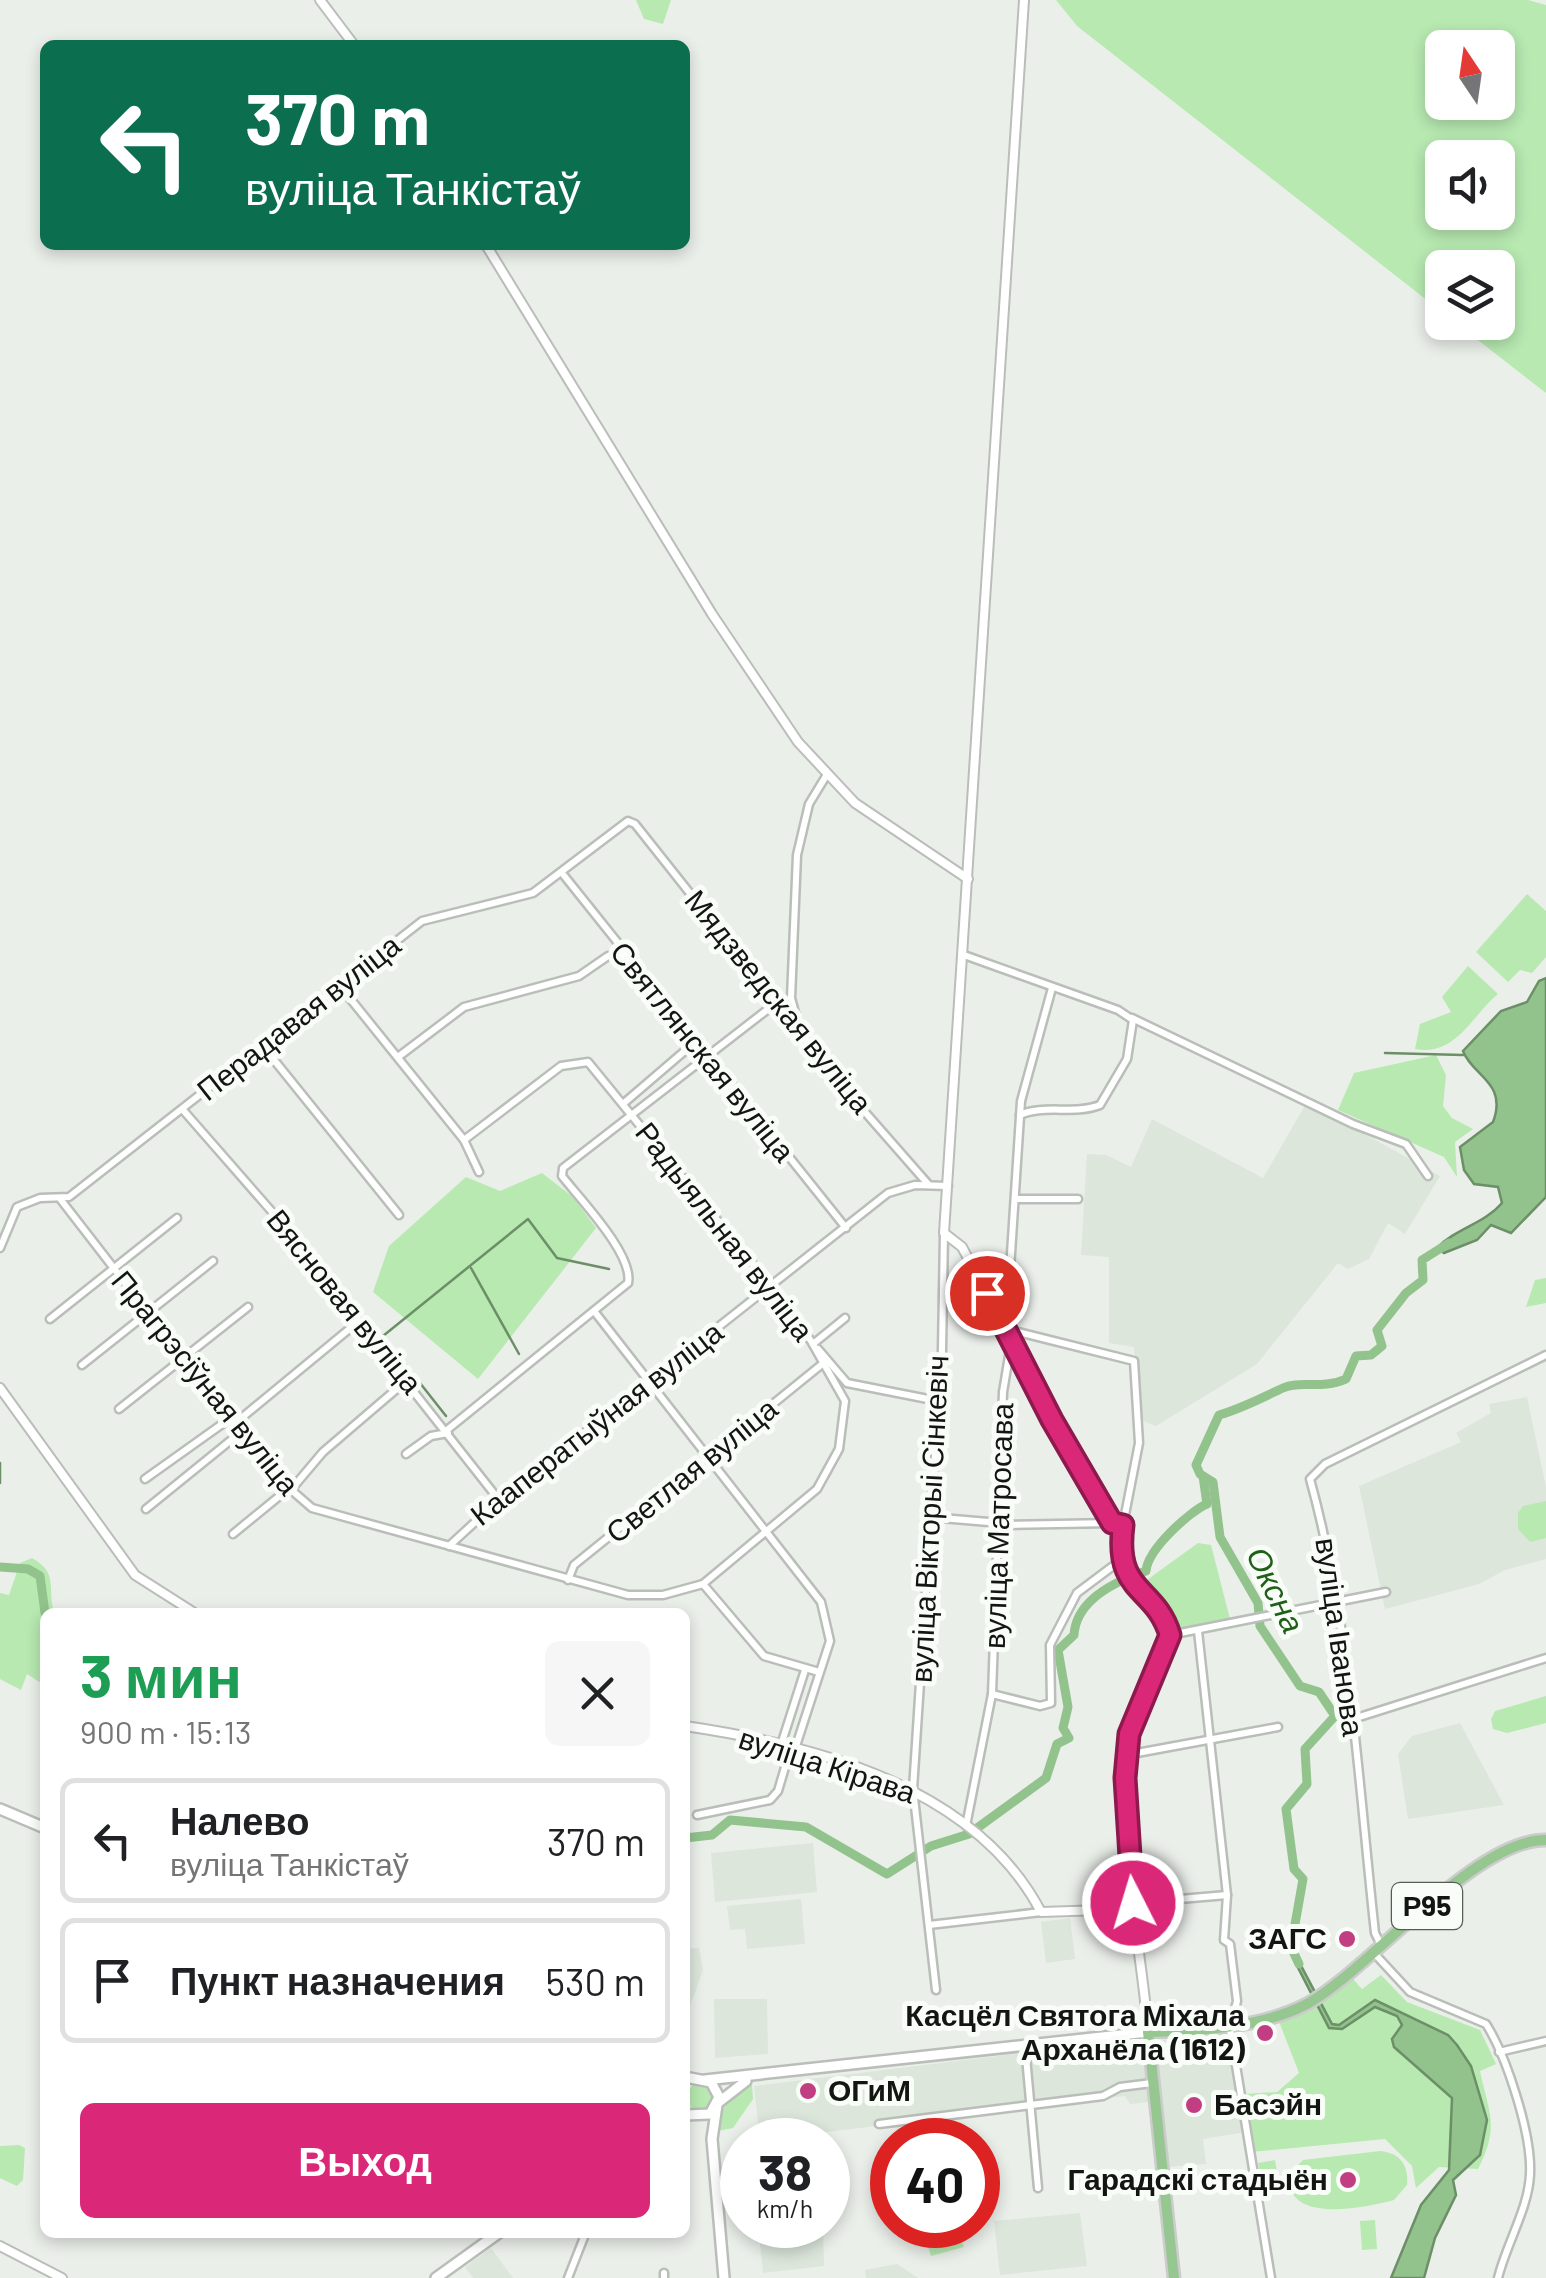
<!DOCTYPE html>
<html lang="ru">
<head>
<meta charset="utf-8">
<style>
	body { margin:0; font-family:Barlow,sans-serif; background:#f6f6f6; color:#202124; height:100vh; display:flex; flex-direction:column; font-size:38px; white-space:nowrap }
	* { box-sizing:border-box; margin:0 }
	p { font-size:32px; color:#757577 }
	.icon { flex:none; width:55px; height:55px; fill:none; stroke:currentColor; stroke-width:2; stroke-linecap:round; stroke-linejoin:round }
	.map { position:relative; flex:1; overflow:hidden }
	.side { position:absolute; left:40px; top:1608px; width:650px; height:630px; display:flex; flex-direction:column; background:#fff; border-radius:15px; box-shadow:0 5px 15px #0003 }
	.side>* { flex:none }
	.hud { position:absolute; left:40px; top:40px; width:650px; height:210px; border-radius:15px; box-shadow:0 5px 15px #0003; background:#0b6e4f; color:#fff; overflow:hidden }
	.needle { width:65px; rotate:347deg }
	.tools { position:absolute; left:1425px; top:30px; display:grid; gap:20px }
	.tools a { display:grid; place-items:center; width:90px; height:90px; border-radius:15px; background:#fff; box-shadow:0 5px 15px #0003; font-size:50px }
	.speed { position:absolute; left:720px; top:2118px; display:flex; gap:20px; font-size:50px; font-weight:700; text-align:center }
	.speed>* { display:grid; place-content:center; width:130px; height:130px; border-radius:50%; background:#fff; box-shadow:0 5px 15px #0003; line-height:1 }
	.speed small { font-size:25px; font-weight:400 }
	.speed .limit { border:15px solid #d22; background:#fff; color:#111 }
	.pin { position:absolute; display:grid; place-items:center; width:85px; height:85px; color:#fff; margin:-42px; border:5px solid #fff; border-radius:50%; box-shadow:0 2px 10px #0007 }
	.me { position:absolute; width:110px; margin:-55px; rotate:355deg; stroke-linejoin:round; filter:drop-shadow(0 0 8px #0008) }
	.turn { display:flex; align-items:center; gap:35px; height:210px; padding:0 40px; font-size:45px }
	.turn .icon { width:130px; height:130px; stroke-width:2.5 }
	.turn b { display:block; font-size:70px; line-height:85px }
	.round { display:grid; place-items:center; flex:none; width:105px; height:105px; border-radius:15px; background:#f6f6f6 }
	.headline { display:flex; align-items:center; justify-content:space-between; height:170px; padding:0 40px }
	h1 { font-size:60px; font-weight:700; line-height:75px; color:#1e9e55 }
	.primary-button { display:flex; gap:20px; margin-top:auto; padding:20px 40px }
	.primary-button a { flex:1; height:115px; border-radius:15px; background:#db2777; color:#fff; font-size:40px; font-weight:700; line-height:115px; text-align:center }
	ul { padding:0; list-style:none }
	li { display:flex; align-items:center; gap:30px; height:125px; margin:0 20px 15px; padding:0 20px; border:5px solid #e0e0e0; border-radius:15px }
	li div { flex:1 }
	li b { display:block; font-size:38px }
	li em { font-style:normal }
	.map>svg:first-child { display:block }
	.built { fill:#dce6db }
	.green { fill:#b7e9b1; fill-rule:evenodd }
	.water { fill:#92c38c; stroke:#6c8f68; stroke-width:2.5 }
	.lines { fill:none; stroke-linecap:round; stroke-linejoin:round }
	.stream { stroke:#6c8f68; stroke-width:2.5 }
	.river { stroke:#92c38c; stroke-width:9 }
	.minor-casing { stroke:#babeb9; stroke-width:11 }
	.tertiary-casing { stroke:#babeb9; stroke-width:12 }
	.secondary-casing { stroke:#babeb9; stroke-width:14 }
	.primary-casing { stroke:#cbcccb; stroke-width:15 }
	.minor { stroke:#fff; stroke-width:6 }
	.tertiary { stroke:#fff; stroke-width:8 }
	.secondary { stroke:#fff; stroke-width:9 }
	.primary { stroke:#97c791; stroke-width:10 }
	.route-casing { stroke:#8e194d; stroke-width:25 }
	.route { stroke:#db2777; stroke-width:18 }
	.poi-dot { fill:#c13e83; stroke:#f8fdf7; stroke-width:4 }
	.labels { text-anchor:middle; stroke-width:10; stroke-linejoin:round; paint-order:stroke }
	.shield { fill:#f8fdf7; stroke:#585b57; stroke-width:2.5 }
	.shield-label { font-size:28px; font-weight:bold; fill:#131513 }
	.street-label { font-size:30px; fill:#131513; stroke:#f8fdf7 }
	.poi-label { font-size:30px; font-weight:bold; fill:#131513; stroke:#f8fdf7; text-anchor:end }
	.water-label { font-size:32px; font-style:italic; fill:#1f5f18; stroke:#f8fdf7 }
</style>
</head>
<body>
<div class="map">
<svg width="1546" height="2278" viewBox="0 0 1546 2278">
	<rect width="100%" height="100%" fill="#ebefea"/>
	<!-- built -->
	<g class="built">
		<path d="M1307 1102 1440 1176 1405 1234 1388 1223 1369 1259 1348 1269 1338 1263 1257 1364 1156 1426 1141 1420 1134 1347 1109 1343V1257L1081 1255 1087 1154 1106 1155 1131 1167 1152 1119 1263 1178Z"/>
		<path d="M1527 1397 1546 1487V1559L1505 1570 1479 1584 1385 1609 1359 1486 1461 1442 1456 1433 1491 1413 1489 1404Z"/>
		<path d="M1460 1723 1504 1805 1408 1819 1398 1754 1412 1736Z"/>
		<path d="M813 1843 817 1892 715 1902 711 1853Z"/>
		<path d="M801 1899 805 1944 747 1949 745 1929 730 1930 727 1906Z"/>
		<path d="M1070 1918 1075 1959 1046 1963 1041 1922Z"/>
		<path d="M699 1948 703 1970 689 2009 685 2008V1949Z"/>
		<path d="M714 1999H767L768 2054 715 2058Z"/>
		<path d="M1226 2034 1246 2132 1203 2139 1206 2164 1166 2167 1152 2041Z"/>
		<path d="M1136 2039 1143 2042 1150 2102 1130 2104 1125 2096 760 2140 754 2086Z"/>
		<path d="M1080 2213 1087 2266 1000 2275 994 2221Z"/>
		<path d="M758 2225H823L824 2266 763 2273Z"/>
		<path d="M491 2248 513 2278H473L465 2267Z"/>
		<path d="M897 2264 918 2278H866L865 2270Z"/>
	</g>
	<!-- green -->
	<g class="green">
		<path d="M636 0H671L663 24 644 19Z"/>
		<path d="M1056 0H1528L1546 5V393L1456 323 1498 322V268H1442V312L1077 26ZM1442 48H1498V102H1442ZM1442 158H1498V212H1442Z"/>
		<path d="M1527 894 1546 911V957L1532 973 1520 970 1508 982 1476 952Z"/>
		<path d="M1468 966 1498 994C1472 1015 1456 1057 1415 1049L1420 1024 1451 1012 1442 997Z"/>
		<path d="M1436 1055 1446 1075 1443 1106 1452 1118 1473 1129 1455 1142 1457 1177 1444 1157 1338 1110 1354 1073Z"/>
		<path d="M542 1173 573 1197 596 1228 478 1379 373 1292 389 1246 466 1177 500 1191Z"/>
		<path d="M1546 1278V1303L1526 1307 1535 1280Z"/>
		<path d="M1546 1501V1538L1530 1542 1518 1529V1513L1523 1506Z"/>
		<path d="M1198 1543 1211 1545 1230 1619 1181 1629 1140 1585Z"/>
		<path d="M32 1558C59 1573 47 1588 54 1612H45V1695L41 1683 27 1674 21 1690 0 1679V1593L9 1595 20 1563Z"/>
		<path d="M1546 1696V1723L1507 1733 1493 1729 1491 1719 1495 1711Z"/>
		<path d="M1381 1975 1407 2002 1480 2030 1496 2064 1480 2071C1489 2114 1500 2126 1478 2169L1439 2167 1416 2188 1412 2166 1385 2139 1251 2152 1244 2094 1277 2092 1299 2073 1278 2019 1308 2012 1352 1978 1362 1989Z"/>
		<circle cx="701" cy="2097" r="14"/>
		<path d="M752 2085 753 2099 733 2128 717 2131C721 2107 728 2094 752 2085Z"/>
		<path d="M19 2145 25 2148 23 2180 17 2186 0 2178V2146Z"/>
		<path d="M1380 2151C1400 2153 1409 2165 1407 2185L1394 2200C1364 2208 1283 2225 1290 2174L1303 2160Z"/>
		<path d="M1275 2160 1280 2192 1264 2194 1258 2163Z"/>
		<path d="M1375 2220 1377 2249 1362 2250 1360 2221Z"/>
		<path d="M949 2233 960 2237 964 2247 931 2256 926 2240Z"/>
	</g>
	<!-- water -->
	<g class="water">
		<path d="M1546 978V1197L1511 1233 1491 1225 1477 1240 1444 1253 1437 1248C1456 1228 1484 1224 1502 1203L1498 1187 1474 1184 1464 1170 1460 1147 1493 1122C1508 1082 1472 1076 1463 1051L1501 1011 1527 1002 1539 981Z"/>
		<path d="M1293 1958 1298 1960 1332 2024 1339 2025 1375 2000 1448 2035 1457 2045 1471 2066 1487 2120 1480 2155 1453 2180 1456 2195 1435 2238 1424 2278H1391L1421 2205 1449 2170 1452 2098 1394 2047 1392 2039 1402 2025 1397 2016 1375 2007 1342 2029 1329 2028Z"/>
	</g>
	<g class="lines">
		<!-- stream -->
		<g class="stream">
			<path d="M1385 1053 1463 1055"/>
			<path d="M471 1268 519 1354"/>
			<path d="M446 1416 383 1336 528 1219 557 1258 609 1269"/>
			<path d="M0 1463V1483"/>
		</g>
		<!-- river -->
		<g class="river">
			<path d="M0 1567 28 1569 40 1576 45 1613"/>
			<path d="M685 1838 712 1835 730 1820 806 1827 887 1874 931 1846 969 1834 1046 1778 1057 1744 1069 1738 1063 1728 1068 1707 1058 1650 1074 1635C1076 1601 1113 1582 1146 1571 1148 1548 1192 1510 1207 1504L1203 1476"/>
			<path d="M1299 1964 1291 1947 1303 1879 1294 1869 1286 1809 1307 1784 1305 1749 1335 1716 1319 1692 1300 1686 1260 1626 1258 1603 1220 1537 1213 1482 1200 1474 1196 1465 1219 1415C1243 1408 1261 1398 1283 1388 1299 1380 1322 1390 1346 1379L1356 1356 1371 1355 1382 1346 1377 1330 1406 1293 1423 1280 1422 1260 1449 1243"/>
		</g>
		<defs>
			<g id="minor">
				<path d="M562 873 846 1228"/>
				<path d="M964 955 1118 1010 1133 1020 1127 1059 1100 1105C1074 1115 1042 1104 1020 1115"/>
				<path d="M340 986 464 1140 479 1172"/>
				<path d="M1132 1018 1353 1124 1406 1144 1428 1176"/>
				<path d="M800 1031 791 998 797 855 809 804 826 776"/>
				<path d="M262 1045 399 1215"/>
				<path d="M398 1057 464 1007 579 976 608 956 624 955"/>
				<path d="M624 1103 694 1043"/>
				<path d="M183 1110 273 1213 499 1500"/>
				<path d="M1017 1199H1078"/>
				<path d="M61 1200 274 1475 312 1508 628 1595H663L703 1584 817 1489 839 1449 845 1401 811 1341 771 1286 588 1062 561 1066 464 1140"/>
				<path d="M0 1248 17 1207 40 1198 69 1197 422 921 533 893 628 821 635 824 850 1095 928 1184"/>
				<path d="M594 1311 821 1602 830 1641 795 1749"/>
				<path d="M50 1319 177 1218"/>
				<path d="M1006 1329 1134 1361 1139 1443 1123 1525"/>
				<path d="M813 1344 845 1318"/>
				<path d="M818 1349 847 1383 938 1401"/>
				<path d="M82 1365 213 1261"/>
				<path d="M119 1409 248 1307"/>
				<path d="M447 1430 628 1283C634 1255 580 1199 562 1176L563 1168 776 1003"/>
				<path d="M406 1454 431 1436 448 1433"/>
				<path d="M145 1479 225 1422 239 1420 359 1321"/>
				<path d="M290 1491 323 1452 406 1381"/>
				<path d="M146 1509 241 1432"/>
				<path d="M930 1517 1000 1523"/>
				<path d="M1000 1525 1112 1523"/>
				<path d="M233 1534 288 1489"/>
				<path d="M449 1546 499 1500 888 1193 915 1185 948 1186"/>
				<path d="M568 1580 574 1565 821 1365"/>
				<path d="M703 1584 764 1656 819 1672"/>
				<path d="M1198 1631 1227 1895 1224 1940 1230 1944 1237 2001 1230 2029 1271 2278"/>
				<path d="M1170 1635 1386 1592"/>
				<path d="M992 1694 1040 1706 1051 1703 1050 1645 1077 1593 1121 1560"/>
				<path d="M1353 1719 1546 1658"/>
				<path d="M781 1745 805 1670"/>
				<path d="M1126 1755 1278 1727"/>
				<path d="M697 1815 770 1800 778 1791 791 1747"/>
				<path d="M966 1826 992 1694 1003 1392 1010 1350 1006 1330 1021 1101 1052 988"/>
				<path d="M1133 1903 1227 1895"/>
				<path d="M929 1925 1041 1912"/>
				<path d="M1380 1943 1375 1933C1358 1780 1351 1628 1310 1479L1325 1464 1546 1355"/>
				<path d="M1373 1952 1410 1992 1486 2024C1507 2057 1532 2135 1530 2174 1529 2207 1506 2245 1498 2278"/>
				<path d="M936 1990 913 1789 942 1350 944 1233"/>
				<path d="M1025 2046 1038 2188"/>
				<path d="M1499 2052 1546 2041"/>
				<path d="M879 2124 1103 2096 1120 2087 1152 2083"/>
				<path d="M664 2273V2278"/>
				<path d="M568 2278 586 2232"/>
			</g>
			<g id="tertiary">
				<path d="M320 0 354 45"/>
				<path d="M1024 0 944 1233 962 1247 1091 1489 1112 1523 1123 1525C1114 1595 1156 1585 1170 1635 1157 1669 1136 1699 1129 1734 1111 1819 1142 1944 1148 2032"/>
				<path d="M486 245 712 614 798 742 855 803 968 879"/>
				<path d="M0 1388 135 1575 193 1612"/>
				<path d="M685 1726C815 1745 976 1787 1041 1912L1134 1909"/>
				<path d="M0 2246 62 2278"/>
			</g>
			<g id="secondary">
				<path d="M0 1809 45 1828"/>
				<path d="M685 2077 711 2082 719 2097 710 2114 685 2115"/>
				<path d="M705 2080 1148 2032"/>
				<path d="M719 2102 746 2081"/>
				<path d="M717 2105 712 2139 724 2278"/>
				<path d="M436 2278 500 2232"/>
			</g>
			<path id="primary" d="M1174 2278 1148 2032C1198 2031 1261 2028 1307 2004 1369 1970 1475 1839 1546 1840"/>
		</defs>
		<!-- minor casing -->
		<use href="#minor" class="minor-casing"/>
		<!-- tertiary casing -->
		<use href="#tertiary" class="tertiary-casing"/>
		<!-- secondary casing -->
		<use href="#secondary" class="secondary-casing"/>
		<!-- primary casing -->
		<use href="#primary" class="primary-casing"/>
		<!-- minor -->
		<use href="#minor" class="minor"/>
		<!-- tertiary -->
		<use href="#tertiary" class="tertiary"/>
		<!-- secondary -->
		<use href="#secondary" class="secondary"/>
		<!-- primary -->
		<use href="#primary" class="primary"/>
	</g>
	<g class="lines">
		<defs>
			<path id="route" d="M987 1293 1052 1420 1112 1523 1123 1525C1114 1595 1155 1585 1170 1635L1129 1734 1125 1778 1133 1903"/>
		</defs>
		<!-- route casing -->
		<use href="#route" class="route-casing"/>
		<!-- route -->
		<use href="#route" class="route"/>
	</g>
	<!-- markers -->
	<g class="poi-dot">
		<circle cx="1347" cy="1939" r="10"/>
		<circle cx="1265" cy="2033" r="10"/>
		<circle cx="808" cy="2091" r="10"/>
		<circle cx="1194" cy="2105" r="10"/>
		<circle cx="1348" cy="2180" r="10"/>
	</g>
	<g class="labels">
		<!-- shield labels -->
		<rect class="shield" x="1392" y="1883" width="70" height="46" rx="8"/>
		<g class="shield-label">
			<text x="1427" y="1916">Р95</text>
		</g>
		<!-- street labels -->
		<g class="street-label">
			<text transform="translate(778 1002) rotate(51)" y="10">Мядзведская вуліца</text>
			<text transform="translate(299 1018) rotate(-38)" y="10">Перадавая вуліца</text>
			<text transform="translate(702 1052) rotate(51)" y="10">Святлянская вуліца</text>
			<text transform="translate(724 1232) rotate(52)" y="10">Радыяльная вуліца</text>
			<text transform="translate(344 1302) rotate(51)" y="10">Вясновая вуліца</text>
			<text transform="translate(205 1383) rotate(51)" y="10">Прагрэсіўная вуліца</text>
			<text transform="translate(597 1424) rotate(-38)" y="10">Кааператыўная вуліца</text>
			<text transform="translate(692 1471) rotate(-39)" y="10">Светлая вуліца</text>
			<text transform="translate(930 1519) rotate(-87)" y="10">вуліца Вікторыі Сінкевіч</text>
			<text transform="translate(999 1526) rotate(-88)" y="10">вуліца Матросава</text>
			<text transform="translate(1339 1637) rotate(82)" y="10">вуліца Іванова</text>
			<text transform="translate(827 1766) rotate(18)" y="10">вуліца Кірава</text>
		</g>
		<!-- poi labels -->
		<g class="poi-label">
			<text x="1327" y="1949">ЗАГС</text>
			<text x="1245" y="2026">Касцёл Святога Міхала<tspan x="1245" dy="34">Арханёла (1612)</tspan></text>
			<text x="828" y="2101" text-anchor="start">ОГиМ</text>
			<text x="1214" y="2115" text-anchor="start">Басэйн</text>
			<text x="1328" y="2190">Гарадскі стадыён</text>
		</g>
		<!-- water labels -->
		<g class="water-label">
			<text transform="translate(1275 1590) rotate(64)" y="11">Оксна</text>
		</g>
	</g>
</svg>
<div class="tools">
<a><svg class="needle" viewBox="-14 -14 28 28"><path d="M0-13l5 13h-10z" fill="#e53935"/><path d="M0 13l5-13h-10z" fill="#757577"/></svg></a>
<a><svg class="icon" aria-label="sound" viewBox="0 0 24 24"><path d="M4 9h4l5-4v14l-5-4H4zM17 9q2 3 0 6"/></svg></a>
<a><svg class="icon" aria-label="layers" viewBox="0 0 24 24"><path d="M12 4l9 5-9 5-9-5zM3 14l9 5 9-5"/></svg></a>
</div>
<div class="speed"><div>38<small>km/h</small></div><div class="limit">40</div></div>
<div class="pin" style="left:987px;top:1293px;background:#d93025"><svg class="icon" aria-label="arrive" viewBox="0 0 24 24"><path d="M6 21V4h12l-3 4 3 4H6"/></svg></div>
<svg class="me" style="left:1133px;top:1903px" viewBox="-20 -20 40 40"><circle r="17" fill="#db2777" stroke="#fff" stroke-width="3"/><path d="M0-11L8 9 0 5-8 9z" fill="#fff"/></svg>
<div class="hud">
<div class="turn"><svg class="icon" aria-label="left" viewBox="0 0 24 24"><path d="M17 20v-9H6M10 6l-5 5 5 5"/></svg><div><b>370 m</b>вуліца Танкістаў</div></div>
</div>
<section class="side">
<div class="headline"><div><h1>3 мин</h1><p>900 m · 15:13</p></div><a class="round"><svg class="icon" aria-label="close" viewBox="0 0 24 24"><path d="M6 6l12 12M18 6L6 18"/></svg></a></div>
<ul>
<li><svg class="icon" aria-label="left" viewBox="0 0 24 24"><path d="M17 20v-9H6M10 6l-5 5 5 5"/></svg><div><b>Налево</b><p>вуліца Танкістаў</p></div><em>370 m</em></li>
<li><svg class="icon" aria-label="arrive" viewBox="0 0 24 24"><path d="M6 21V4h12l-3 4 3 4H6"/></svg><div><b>Пункт назначения</b></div><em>530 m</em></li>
</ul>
<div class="primary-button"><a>Выход</a></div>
</section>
</div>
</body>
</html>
